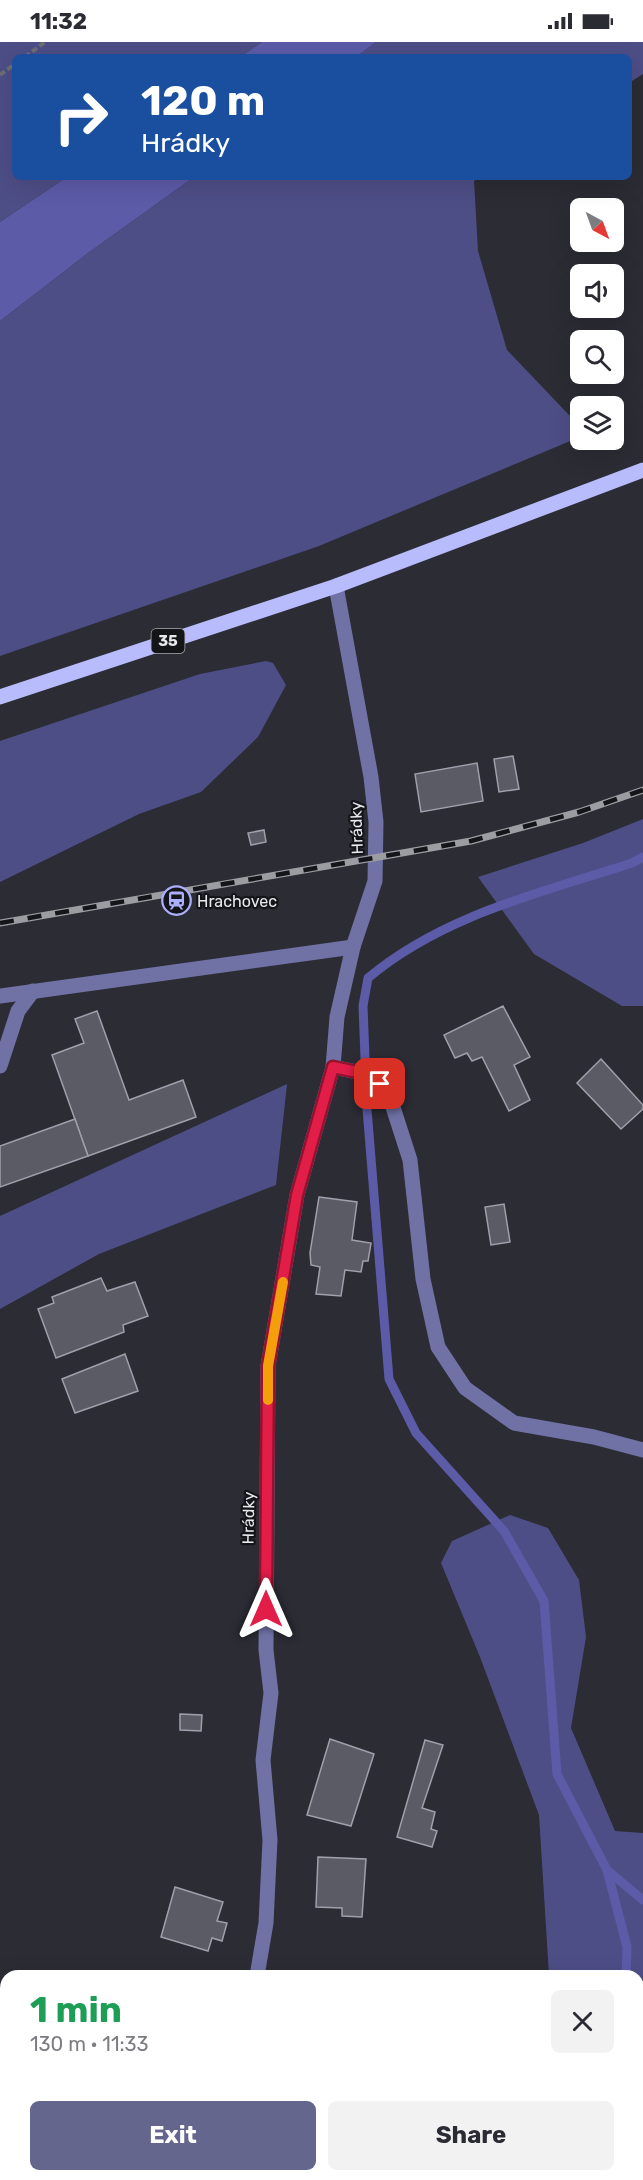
<!DOCTYPE html>
<html lang="en">
<head>
<meta charset="utf-8">
<style>
	body { margin:0; font-family:Rubik,sans-serif; background:#f2f2f3; color:#2b2b33; height:100vh; display:flex; flex-direction:column; font-size:22px; white-space:nowrap }
	* { box-sizing:border-box; margin:0 }
	p { font-size:20px; color:#7c7c81 }
	.icon { flex:none; width:33px; height:33px; fill:none; stroke:currentColor; stroke-width:2; stroke-linecap:round; stroke-linejoin:round }
	.map { position:relative; flex:1; overflow:hidden }
	.sheet { position:absolute; left:0px; top:1928px; width:644px; height:212px; display:flex; flex-direction:column; background:#fff; border-radius:18px 18px 0 0; box-shadow:0 6px 24px #0002 }
	.sheet>* { flex:none }
	.banner { position:absolute; left:12px; top:12px; width:620px; height:126px; border-radius:9px; box-shadow:0 6px 24px #0002; background:#1a4fa0; color:#fff; overflow:hidden }
	.needle { width:39px; rotate:139deg }
	.tools { position:absolute; left:570px; top:156px; display:grid; gap:12px }
	.tools a { display:grid; place-items:center; width:54px; height:54px; border-radius:9px; background:#fff; box-shadow:0 6px 24px #0002; font-size:30px }
	.pin { position:absolute; display:grid; place-items:center; width:51px; height:51px; color:#fff; margin:-26px; border-radius:12px; box-shadow:0 3px 9px #0006 }
	.me { position:absolute; width:66px; margin:-33px; rotate:0deg; stroke-linejoin:round; filter:drop-shadow(0 0 4px #0008) }
	.turn { display:flex; align-items:center; gap:21px; height:126px; padding:0 30px; font-size:27px }
	.turn .icon { width:78px; height:78px; stroke-width:2.5 }
	.turn b { display:block; font-size:42px; line-height:51px }
	.round { display:grid; place-items:center; flex:none; width:63px; height:63px; border-radius:9px; background:#f2f2f3 }
	.summary { display:flex; align-items:center; justify-content:space-between; height:102px; padding:0 30px }
	h1 { font-size:36px; font-weight:700; line-height:45px; color:#1e9e55 }
	.cta { display:flex; gap:12px; margin-top:auto; padding:12px 30px }
	.cta a { flex:1; height:69px; border-radius:9px; background:#65668d; color:#fff; font-size:24px; font-weight:700; line-height:69px; text-align:center }
	.cta a+a { background:#f2f2f3; color:#2b2b33 }
	.status { display:flex; justify-content:space-between; align-items:center; height:42px; padding:0 30px; background:#fff; direction:ltr }
	.status svg { height:16px; fill:currentColor }
	.map>svg:first-child { display:block }
	.green { fill:#4e4e87 }
	.water { fill:#5c5ba8 }
	.lines { fill:none; stroke-linecap:round; stroke-linejoin:round }
	.stream { stroke:#5c5ba8; stroke-width:9 }
	.building { fill:#5a5b64; stroke:#9fa0ab; stroke-width:1.5 }
	.path { stroke:#6d6d75; stroke-width:4; stroke-dasharray:6 3; stroke-linecap:butt }
	.minor { stroke:#7072a6; stroke-width:15 }
	.major { stroke:#b8bcfd; stroke-width:15 }
	.rail-casing { stroke:#9c9ca3; stroke-width:7 }
	.rail { stroke:#141518; stroke-width:4.5; stroke-dasharray:14; stroke-linecap:butt }
	.route-casing { stroke:#92132f; stroke-width:15 }
	.route { stroke:#e11d48; stroke-width:10 }
	.slow { stroke:#f59e0b; stroke-width:10 }
	.labels { text-anchor:middle; stroke-width:4.5; stroke-linejoin:round; paint-order:stroke }
	.shield { fill:#141518; stroke:#a8a9ae; stroke-width:1.5 }
	.shield-label { font-size:15px; font-weight:bold; fill:#e8e8ee }
	.street-label { font-size:16px; fill:#e8e8ee; stroke:#141518 }
	.poi-label { font-size:16px; fill:#e8e8ee; stroke:#141518; text-anchor:start }
</style>
</head>
<body>
<div class="status"><b>11:32</b><svg viewBox="0 0 49 12"><path d="M0 12V9h3v3zM5 12V6h3v6zM10 12V3h3v9zM15 12V0h3v12zM26 1h20v11H26zM47 4h2v5h-2z"/></svg></div>
<div class="map">
<svg width="643" height="2138" viewBox="0 0 643 2138">
	<rect width="100%" height="100%" fill="#2b2c34"/>
	<!-- green -->
	<g class="green">
		<path d="M0 0H262L240 15H15V135H67L0 180Z"/>
		<path d="M376 0H643V32L629 41 628 15H356Z"/>
		<path d="M194 135H480L474 139 478 209 507 308 569 373 580 375V395L319 504 0 614V279L88 211Z"/>
		<path d="M266 619 273 621 286 643 258 695 201 750 139 772 0 840V699L200 632Z"/>
		<path d="M643 777V964H622L534 912 478 835 583 801Z"/>
		<path d="M287 1042 276 1143 99 1212 0 1267V1174Z"/>
		<path d="M510 1473 548 1486 579 1538 586 1595 571 1686 615 1789 643 1791V2138H506L507 2133H638V1934L549 1933 539 1773 480 1615 441 1521 452 1499Z"/>
	</g>
	<!-- water -->
	<g class="water">
		<path d="M262 0H376L356 15H240Z"/>
		<path d="M67 135H194L88 211 0 279V180Z"/>
	</g>
	<g class="lines">
		<!-- stream -->
		<g class="stream">
			<path d="M643 815 632 821C540 851 443 873 368 936L363 964 367 1067 389 1337 416 1391 504 1489 544 1559 557 1732 607 1828 643 1858"/>
			<path d="M607 1828 627 1905 626 1934"/>
			<path d="M620 2138V2133"/>
		</g>
	</g>
	<!-- building -->
	<g class="building">
		<path d="M513 714 519 747 499 750 494 717Z"/>
		<path d="M477 721 483 759 421 770 415 732Z"/>
		<path d="M264 788 266 800 251 803 248 791Z"/>
		<path d="M503 964 530 1015 514 1023 530 1058 509 1069 482 1015 472 1019 467 1011 455 1016 444 993Z"/>
		<path d="M97 969 129 1058 183 1038 196 1075 88 1114 52 1013 84 1001 75 977Z"/>
		<path d="M601 1017 643 1063V1067L621 1087 577 1041Z"/>
		<path d="M75 1077 88 1114 0 1145V1104Z"/>
		<path d="M319 1155 357 1160 352 1198 371 1201 368 1219H363L361 1230 345 1228 341 1254 316 1252 320 1225 311 1223 310 1211Z"/>
		<path d="M504 1162 510 1200 491 1203 485 1165Z"/>
		<path d="M101 1236 107 1249 135 1240 148 1274 123 1283 124 1290 56 1316 38 1267 54 1261 52 1255Z"/>
		<path d="M125 1312 138 1349 75 1371 62 1337Z"/>
		<path d="M180 1672 202 1673 201 1689 180 1688Z"/>
		<path d="M330 1697 374 1712 351 1784 307 1773Z"/>
		<path d="M425 1698 443 1703 422 1766 435 1770 431 1787 437 1789 432 1805 397 1795Z"/>
		<path d="M318 1815 366 1817 362 1875 342 1874V1866L316 1865Z"/>
		<path d="M175 1845 223 1860 217 1879 227 1881 222 1899 212 1896 208 1909 161 1895Z"/>
		<path d="M247 2133H306L304 2138H245Z"/>
	</g>
	<g class="lines">
		<!-- path -->
		<g class="path">
			<path d="M25 15 45 0"/>
			<path d="M0 33 15 22"/>
		</g>
		<!-- minor -->
		<g class="minor">
			<path d="M0 954 353 905"/>
			<path d="M0 1024 18 969 33 949"/>
			<path d="M333 1025 357 1030 380 1043 391 1059 410 1118 423 1237 438 1305 465 1346 514 1381 594 1395 643 1408"/>
			<path d="M257 1934 266 1881 270 1798 263 1718 271 1651 266 1608 268 1324 297 1153 333 1025 337 975 353 905 375 839 376 780 371 735 336 544"/>
			<path d="M195 2138 198 2133"/>
		</g>
		<!-- major -->
		<path class="major" d="M0 655 336 544 643 428"/>
		<defs>
			<path id="rail" d="M0 881 471 799 579 770 643 748"/>
		</defs>
		<!-- rail casing -->
		<use href="#rail" class="rail-casing"/>
		<!-- rail -->
		<use href="#rail" class="rail"/>
	</g>
	<g class="lines">
		<defs>
			<path id="route" d="M266 1567 268 1324 297 1153 333 1025 357 1030 380 1042"/>
		</defs>
		<!-- route casing -->
		<use href="#route" class="route-casing"/>
		<!-- route -->
		<use href="#route" class="route"/>
		<!-- slow -->
		<path class="slow" d="M268 1358V1324L283 1240"/>
	</g>
	<!-- icons -->
	<defs>
		<symbol id="station-ring" viewBox="-11 -11 22 22"><circle r="9.5" fill="#141518" stroke="#acaffb" stroke-width="1.5"/><path d="M-3-6H3Q5-6 5-4V2Q5 4 3 4L4.5 6H3L1.5 4h-3L-3 6H-4.5L-3 4Q-5 4-5 2V-4Q-5-6-3-6ZM-3.5-4v3h7v-3ZM-3.5 1v1.5H-2V1ZM2 1v1.5H3.5V1Z" fill="#acaffb"/></symbol>
	</defs>
	<g fill-rule="evenodd">
		<use href="#station-ring" x="160" y="842" width="33" height="33"/>
	</g>
	<g class="labels">
		<!-- shield labels -->
		<rect class="shield" x="151.5" y="587" width="33" height="24" rx="4.5"/>
		<g class="shield-label">
			<text x="168" y="604">35</text>
		</g>
		<!-- street labels -->
		<g class="street-label">
			<text transform="translate(356 786) rotate(-92)" y="6">Hrádky</text>
			<text transform="translate(248 1476) rotate(-89)" y="6">Hrádky</text>
		</g>
		<!-- poi labels -->
		<g class="poi-label">
			<text x="197" y="865">Hrachovec</text>
		</g>
	</g>
</svg>
<div class="tools">
<a><svg class="needle" viewBox="-14 -14 28 28"><path d="M0-13l5 13h-10z" fill="#e53935"/><path d="M0 13l5-13h-10z" fill="#7c7c81"/></svg></a>
<a><svg class="icon" aria-label="sound" viewBox="0 0 24 24"><path d="M4 9h4l5-4v14l-5-4H4zM17 9q2 3 0 6"/></svg></a>
<a><svg class="icon" aria-label="search" viewBox="0 0 24 24"><circle cx="10" cy="10" r="6"/><path d="M15 15l6 6"/></svg></a>
<a><svg class="icon" aria-label="layers" viewBox="0 0 24 24"><path d="M12 4l9 5-9 5-9-5zM3 14l9 5 9-5"/></svg></a>
</div>
<div class="pin" style="left:380px;top:1042px;background:#d93025"><svg class="icon" aria-label="arrive" viewBox="0 0 24 24"><path d="M6 21V4h12l-3 4 3 4H6"/></svg></div>
<svg class="me" style="left:266px;top:1567px" viewBox="-20 -20 40 40"><path d="M0-17L14 15 0 8-14 15z" fill="#e11d48" stroke="#fff" stroke-width="4"/></svg>
<div class="banner">
<div class="turn"><svg class="icon" aria-label="right" viewBox="0 0 24 24"><path d="M7 20v-9h11M14 6l5 5-5 5"/></svg><div><b>120 m</b>Hrádky</div></div>
</div>
<section class="sheet">
<div class="summary"><div><h1>1 min</h1><p>130 m · 11:33</p></div><a class="round"><svg class="icon" aria-label="close" viewBox="0 0 24 24"><path d="M6 6l12 12M18 6L6 18"/></svg></a></div>
<div class="cta"><a>Exit</a><a>Share</a></div>
</section>
</div>
</body>
</html>
